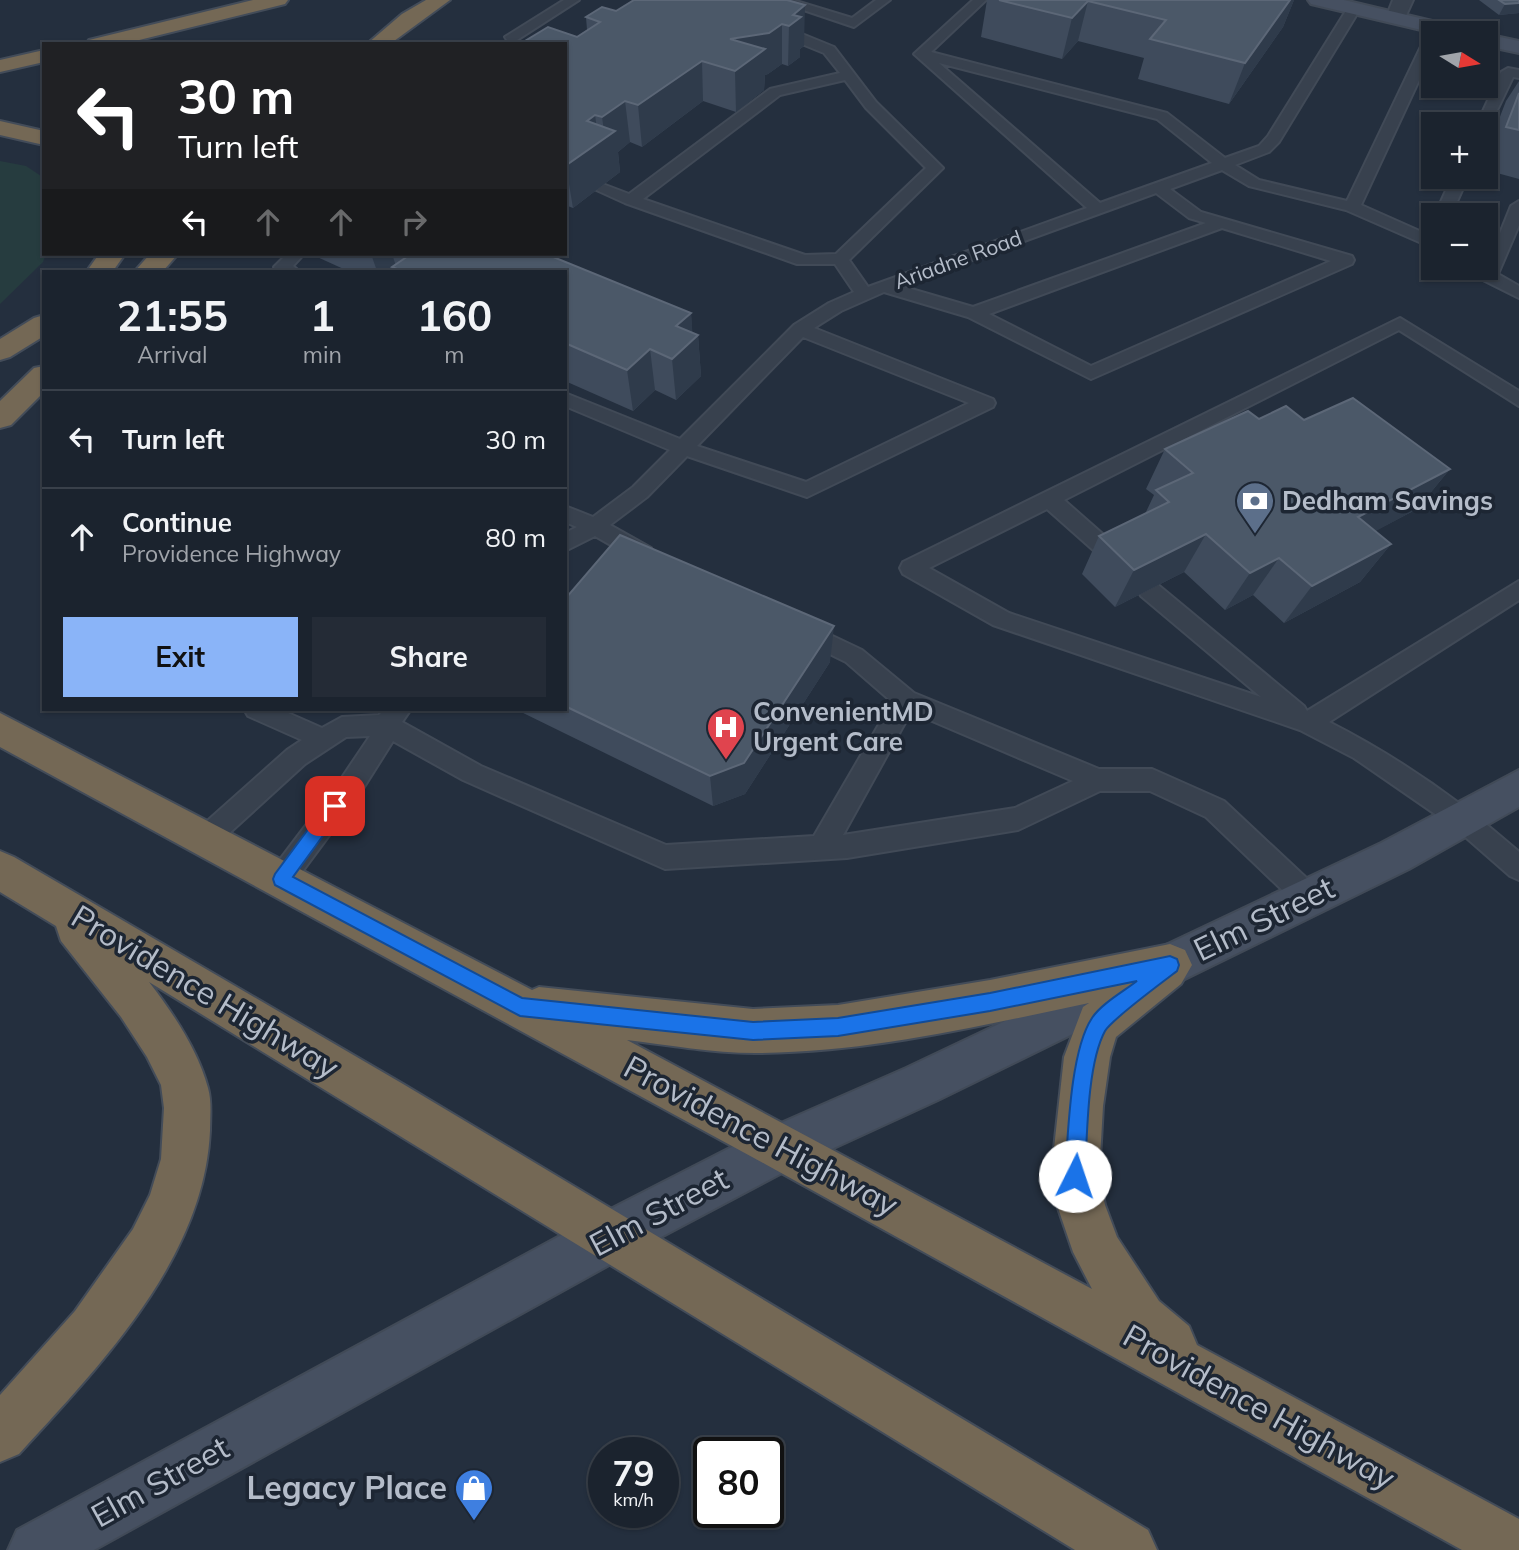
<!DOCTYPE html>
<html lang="en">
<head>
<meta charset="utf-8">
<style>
	body { margin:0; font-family:Mulish,sans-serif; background:#242b36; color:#f1f3f6; height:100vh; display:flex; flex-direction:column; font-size:26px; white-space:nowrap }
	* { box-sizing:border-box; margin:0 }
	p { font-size:23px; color:#a0a4aa }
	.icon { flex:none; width:38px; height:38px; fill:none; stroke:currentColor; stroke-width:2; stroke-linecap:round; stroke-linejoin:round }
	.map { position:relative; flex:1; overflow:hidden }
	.sheet { position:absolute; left:42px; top:270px; width:525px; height:441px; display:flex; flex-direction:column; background:#1b232e; border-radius:0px; box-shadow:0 2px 5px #0004,0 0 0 2px #39404a }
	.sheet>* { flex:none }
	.guide { position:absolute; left:42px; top:42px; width:525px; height:214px; border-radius:0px; box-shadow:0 2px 5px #0004,0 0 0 2px #39404a; background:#202124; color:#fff; overflow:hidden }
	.needle { width:46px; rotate:101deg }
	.fabs { position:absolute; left:1421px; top:21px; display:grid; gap:14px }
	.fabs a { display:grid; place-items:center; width:77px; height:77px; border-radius:0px; background:#1b232e; box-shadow:0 2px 5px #0004,0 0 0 2px #39404a; font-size:35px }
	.speed { position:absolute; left:588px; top:1437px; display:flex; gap:14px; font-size:35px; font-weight:700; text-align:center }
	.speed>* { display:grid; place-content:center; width:91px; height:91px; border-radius:50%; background:#1b232e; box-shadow:0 2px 5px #0004,0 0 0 2px #39404a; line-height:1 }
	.speed small { font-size:18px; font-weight:400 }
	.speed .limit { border:4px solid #111; border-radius:10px; background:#fff; color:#111 }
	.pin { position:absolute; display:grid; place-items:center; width:60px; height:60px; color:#fff; margin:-30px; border-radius:14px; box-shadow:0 4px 10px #0006 }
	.me { position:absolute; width:77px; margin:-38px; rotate:4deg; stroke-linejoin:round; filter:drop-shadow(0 0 5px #0008) }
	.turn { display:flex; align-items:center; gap:24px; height:147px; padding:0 21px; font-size:32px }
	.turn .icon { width:91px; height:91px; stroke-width:2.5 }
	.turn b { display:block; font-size:49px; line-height:60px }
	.lanes { display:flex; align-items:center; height:66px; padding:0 21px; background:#0003; justify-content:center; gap:35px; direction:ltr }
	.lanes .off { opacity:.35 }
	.eta { display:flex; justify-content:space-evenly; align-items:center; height:119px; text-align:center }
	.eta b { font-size:42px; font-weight:700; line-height:49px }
	.cta { display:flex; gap:14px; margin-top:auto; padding:14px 21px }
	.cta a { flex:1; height:80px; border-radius:0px; background:#8ab4f8; color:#111; font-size:28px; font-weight:700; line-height:80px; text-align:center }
	.cta a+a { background:#242b36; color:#f1f3f6 }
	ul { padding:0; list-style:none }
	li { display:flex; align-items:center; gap:21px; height:98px; padding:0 21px; border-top:2px solid #39404a }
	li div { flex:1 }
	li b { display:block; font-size:26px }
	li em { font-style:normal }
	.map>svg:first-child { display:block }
	.green { fill:#263c3f }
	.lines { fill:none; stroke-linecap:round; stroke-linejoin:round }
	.lane-casing { stroke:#414a57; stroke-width:4 }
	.street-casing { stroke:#414a57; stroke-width:4 }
	.secondary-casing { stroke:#414a57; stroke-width:4 }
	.highway-casing { stroke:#434c59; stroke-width:4 }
	.lane { fill:#38414e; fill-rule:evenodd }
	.street { fill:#38414e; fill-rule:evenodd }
	.secondary { fill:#465061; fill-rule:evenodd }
	.highway { fill:#746855; fill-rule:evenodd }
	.wall { fill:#3f4b5c }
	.shaded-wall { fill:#2f3b4b }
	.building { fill:#4b5868; stroke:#5c6777; stroke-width:2 }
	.route { fill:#1a73e8; stroke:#114b97; stroke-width:2 }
	.labels { text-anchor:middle; stroke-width:7; stroke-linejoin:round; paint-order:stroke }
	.far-street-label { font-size:21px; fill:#b4bcc9; stroke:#1d2633 }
	.poi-label { font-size:26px; font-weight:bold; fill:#b4bcc9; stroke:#1d2633; text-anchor:start }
	.near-street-label { font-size:32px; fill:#b4bcc9; stroke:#1d2633 }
	.near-poi-label { font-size:32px; font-weight:bold; fill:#b4bcc9; stroke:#1d2633; text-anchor:end }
</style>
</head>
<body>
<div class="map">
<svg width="1519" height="1550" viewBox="0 0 1519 1550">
	<rect width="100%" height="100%" fill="#242f3e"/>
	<!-- green -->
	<path class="green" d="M0 161 26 166 44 178 46 254 43 262 0 304Z"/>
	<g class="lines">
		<defs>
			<g id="lane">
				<path d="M564 0H579L517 40H507L505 37Z"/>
				<path d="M774 0H793L852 18 876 0H890L854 27Z"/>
				<path d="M973 0H986L931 52 1167 113 1225 158 1259 146 1268 136 1349 6H1359L1360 9 1279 142 1269 152 1235 165 1259 180 1347 201 1426 36 1428 33H1438H1433V50L1361 205 1433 237V248L1346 210 1249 186 1222 170 1170 189 1201 212 1352 256 1354 260 1352 264 1091 379 968 317 884 292 841 311 814 328 993 399 995 403 993 407 807 497 687 456 647 497 610 525 651 548 655 554 651 560 644 562 637 560 595 536 565 551V533L577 527 565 522V506L593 517 633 487 670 450 565 406V393L680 439 794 325 829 303 854 292 835 264H797L625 203 592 188 600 183 629 194 770 89 840 73 824 53 770 31V25H780L834 47 876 102 943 168 849 260 868 287 1087 208 914 54ZM939 63 1157 119 1212 163 1100 203ZM845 80 866 108 926 168 836 254 805 255 643 199 780 95ZM1156 193 1189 218 1206 223 973 307 901 286ZM1222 228 1331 261 1091 366 989 314ZM803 337 969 403 806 482 697 446Z"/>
				<path d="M1508 68 1519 70V78L1513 77 1489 127 1477 124 1501 72Z"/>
				<path d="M1452 177H1468L1451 215H1435Z"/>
				<path d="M1519 201V225L1498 274 1519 286V298L1483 280 1468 268H1486L1511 206Z"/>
				<path d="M287 254H304L293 266 299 271H276L274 267Z"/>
				<path d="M1400 318 1519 391V406L1399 330 1064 500 1123 552 1127 558 1123 564 1116 566 1109 564 1047 509 929 568 1009 613 1261 697 1141 596 1138 590 1141 584 1149 582 1157 584 1304 706 1307 711 1519 581V600L1329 722C1398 757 1461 801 1519 852V880L1510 876 1454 827 1354 758 1300 730 993 625 903 574 900 568 903 562Z"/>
				<path d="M803 622 862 650 914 693 1099 769H1152L1224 801 1317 888 1321 897 1317 906 1308 909 1299 906 1206 817 1150 791H1100L1018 830 847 858 665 869 463 780 393 741 359 795 290 888 281 891 272 888 268 879 272 870 341 779 370 736 346 737 305 764 214 847 205 850 196 847 192 839 196 831 287 750 302 740 248 716 244 709H279L322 728 342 717 379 715 385 709H411L402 722 481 766 666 845 814 836 892 702 846 662 795 637 792 631 795 625ZM911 712 1073 781 1015 808 843 835Z"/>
			</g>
			<path id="street" d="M1393 0H1413L1403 22H1389L1386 18Z"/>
			<g id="secondary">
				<path d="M1308 0H1344L1466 29 1469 33H1434L1311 4Z"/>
				<path d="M1486 34 1519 41V53L1486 46Z"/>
				<path d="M1519 770V807L1409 869 938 1100 799 1164 629 1254 94 1550H8L17 1530 593 1218 765 1130 906 1068 1381 843Z"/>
			</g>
			<g id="highway">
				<path d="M253 0H288L285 4 123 44H86L89 40Z"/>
				<path d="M426 0H450L390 44H367L402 14Z"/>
				<path d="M44 50V62L0 72V60Z"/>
				<path d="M0 121 44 131V145L0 135Z"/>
				<path d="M99 254H125L113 271H87Z"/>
				<path d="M150 254H178L163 271H135Z"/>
				<path d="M44 315V336L10 357 0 360V339L34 318Z"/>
				<path d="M44 366V392L11 425 0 428V401L34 368Z"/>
				<path d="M0 713 532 990 539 987 753 1009 838 1005 990 980 1170 944 1185 950 1192 965 1181 984 1116 1037 1110 1057 1103 1106 1099 1176 1105 1205 1117 1237 1159 1301 1189 1326 1197 1345 1519 1519V1550H1462L765 1164 0 747ZM1089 1003 1083 1007 1064 1057 1051 1176 1057 1205 1073 1252 1092 1289 627 1040C669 1045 713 1053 755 1053 867 1053 980 1026 1089 1003Z"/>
				<path d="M0 851 14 857 403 1084 1148 1530 1157 1550H1075L149 982C173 1013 198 1050 208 1088 212 1102 210 1117 210 1131 204 1259 101 1364 19 1454L0 1462V1395L75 1311 133 1229 150 1195 161 1159 164 1108 161 1085 147 1057 121 1017 61 941 56 926 0 892Z"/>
			</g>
		</defs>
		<!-- lane casing -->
		<use href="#lane" class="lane-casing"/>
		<!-- street casing -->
		<use href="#street" class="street-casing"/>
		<!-- secondary casing -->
		<use href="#secondary" class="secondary-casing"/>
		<!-- highway casing -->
		<use href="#highway" class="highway-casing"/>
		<!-- lane -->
		<use href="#lane" class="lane"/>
		<!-- street -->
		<use href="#street" class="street"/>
		<!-- secondary -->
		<use href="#secondary" class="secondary"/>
		<!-- highway -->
		<use href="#highway" class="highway"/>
	</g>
	<!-- wall -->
	<g class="wall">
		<path d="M787 0 804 46 800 49V57L788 66 782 64 768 74 765 75 764 90 736 112 703 101 642 147 630 142 618 152 620 172 573 208 565 205V44L587 30 586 17 616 11Z"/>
		<path d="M987 0H1294L1283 27 1229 104 1138 79 1144 58 1078 41 1062 59 981 37Z"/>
		<path d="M1479 0H1519V13L1499 15Z"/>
		<path d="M1519 81V179L1486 170V153L1506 101Z"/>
		<path d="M314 254H546L691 313 692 333 698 335 701 376 676 400 655 390 633 411 565 381V271H348L315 256Z"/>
		<path d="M1259 419 1304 420 1450 469 1417 509 1375 531 1391 544 1360 582 1284 623 1253 595 1225 610 1184 572 1115 607 1082 574 1099 536 1145 514 1154 495 1146 489 1165 449Z"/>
		<path d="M565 599 830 662 745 794 713 806 515 709H565Z"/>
	</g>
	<!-- shaded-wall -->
	<g class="shaded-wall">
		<path d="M1290 0H1294L1283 27 1229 104 1245 63Z"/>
		<path d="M1088 1 1078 41 1062 59 1072 18Z"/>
		<path d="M1519 3V13L1499 15 1505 4Z"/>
		<path d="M805 5 804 46 800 49V57L788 66 789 26 793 15Z"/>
		<path d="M782 24V64L768 74 765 75 764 90 736 112 735 71 730 39Z"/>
		<path d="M702 61 703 101 642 147 638 105Z"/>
		<path d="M625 101 630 142 618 152 620 172 573 208 566 166 587 121 595 115 599 142 605 138 602 117Z"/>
		<path d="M371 254H392L397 269 392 267 394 271H377Z"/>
		<path d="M691 313 693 340 698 335 701 376 676 400 672 359 676 326Z"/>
		<path d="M650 349 655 390 633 411 627 370Z"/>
		<path d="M1450 469 1417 509 1329 556 1358 517Z"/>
		<path d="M1206 534 1184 572 1115 607 1134 570Z"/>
		<path d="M1391 544 1360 582 1284 623 1312 586Z"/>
		<path d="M1279 558 1253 595 1225 610 1250 573Z"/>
		<path d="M834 626 830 662 745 794 713 806 710 776Z"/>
	</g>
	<!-- building -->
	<g class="building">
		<path d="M634 0H787L805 5 793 15 801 17 789 26 782 24 769 33 730 39 765 49 735 71 702 61 638 105 625 101 602 117 595 115 587 121 615 131 565 166V44H520L548 27 577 37 600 22 586 17 602 7 616 11Z"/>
		<path d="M999 0H1290L1245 63 1150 39 1166 20 1088 1 1072 18Z"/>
		<path d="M1499 0H1519V3L1505 4Z"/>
		<path d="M1519 93V130L1506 127Z"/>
		<path d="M411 254H546L691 313 676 326 698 335 672 359 650 349 627 370 565 343V271H402L392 267Z"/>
		<path d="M1353 398 1450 469 1358 517 1391 544 1312 586 1279 558 1250 573 1206 534 1134 570 1099 536 1169 502 1156 490 1193 473 1165 449 1248 411 1259 419 1286 406 1304 420Z"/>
		<path d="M620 535 834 626 744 763 710 776 565 706V599Z"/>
	</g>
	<!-- route -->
	<path class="route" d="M335 799 341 801 343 806 341 811 293 877 522 998 753 1022 838 1018 990 993 1170 956 1177 959 1179 965 1177 971C1163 982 1112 1019 1105 1031 1087 1064 1087 1138 1085 1176L1082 1183 1075 1186 1068 1183 1065 1176C1068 1136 1070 1051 1092 1018 1101 1004 1124 991 1137 981L990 1011 838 1036 753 1040 520 1016 275 885 273 879 275 874 329 801Z"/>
	<!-- icons -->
	<defs>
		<symbol id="bank-pin" viewBox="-11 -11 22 30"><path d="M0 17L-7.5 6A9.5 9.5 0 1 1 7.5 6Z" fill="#5c6f8a" stroke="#1d2633"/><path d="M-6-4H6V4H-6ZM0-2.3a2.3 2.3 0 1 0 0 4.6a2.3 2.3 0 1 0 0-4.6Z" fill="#fff"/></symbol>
		<symbol id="hospital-pin" viewBox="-11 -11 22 30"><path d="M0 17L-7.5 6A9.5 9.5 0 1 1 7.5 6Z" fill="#e0444e" stroke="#1d2633"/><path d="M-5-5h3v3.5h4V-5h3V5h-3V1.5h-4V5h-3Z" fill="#fff"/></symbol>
		<symbol id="shop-pin" viewBox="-11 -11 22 30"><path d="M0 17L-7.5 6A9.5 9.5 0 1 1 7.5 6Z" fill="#3f7fe0" stroke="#1d2633"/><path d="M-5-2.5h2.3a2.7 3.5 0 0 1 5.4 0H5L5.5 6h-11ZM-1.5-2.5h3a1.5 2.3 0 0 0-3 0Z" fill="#fff"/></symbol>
	</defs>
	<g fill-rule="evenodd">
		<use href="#bank-pin" x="1233" y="479" width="44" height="60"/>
		<use href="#hospital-pin" x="704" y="705" width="44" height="60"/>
		<use href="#shop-pin" x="452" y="1466" width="44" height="60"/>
	</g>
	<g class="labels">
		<!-- far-street labels -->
		<g class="far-street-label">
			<text transform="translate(958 260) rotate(-20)" y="7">Ariadne Road</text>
		</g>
		<!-- poi labels -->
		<g class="poi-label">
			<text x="1282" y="510">Dedham Savings</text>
			<text x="753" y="721">ConvenientMD<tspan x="753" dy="30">Urgent Care</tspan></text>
		</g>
		<!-- near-street labels -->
		<g class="near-street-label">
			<text transform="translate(1264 919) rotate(-26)" y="11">Elm Street</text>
			<text transform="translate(205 992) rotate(31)" y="11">Providence Highway</text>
			<text transform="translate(761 1136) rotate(28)" y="11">Providence Highway</text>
			<text transform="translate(659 1212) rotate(-28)" y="11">Elm Street</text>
			<text transform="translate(1259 1407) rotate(29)" y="11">Providence Highway</text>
			<text transform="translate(160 1482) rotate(-29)" y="11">Elm Street</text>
		</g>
		<!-- near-poi labels -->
		<g class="near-poi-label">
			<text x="447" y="1499">Legacy Place</text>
		</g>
	</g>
</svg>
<div class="fabs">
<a><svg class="needle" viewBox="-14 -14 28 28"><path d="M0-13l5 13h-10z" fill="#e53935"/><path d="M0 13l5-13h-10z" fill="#a0a4aa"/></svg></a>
<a>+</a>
<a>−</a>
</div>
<div class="speed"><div>79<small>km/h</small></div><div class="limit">80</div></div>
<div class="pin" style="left:335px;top:806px;background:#d93025"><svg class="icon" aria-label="arrive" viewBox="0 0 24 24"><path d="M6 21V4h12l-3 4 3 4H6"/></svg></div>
<svg class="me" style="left:1075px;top:1176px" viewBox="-20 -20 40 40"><circle r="19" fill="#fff"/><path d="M0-13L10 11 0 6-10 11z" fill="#1a73e8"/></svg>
<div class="guide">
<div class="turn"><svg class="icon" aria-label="left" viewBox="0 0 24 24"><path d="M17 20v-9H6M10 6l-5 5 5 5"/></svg><div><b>30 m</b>Turn left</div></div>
<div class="lanes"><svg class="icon" aria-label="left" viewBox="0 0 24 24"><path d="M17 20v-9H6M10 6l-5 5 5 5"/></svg><svg class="icon off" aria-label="ahead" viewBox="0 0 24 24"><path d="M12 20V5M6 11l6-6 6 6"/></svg><svg class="icon off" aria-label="ahead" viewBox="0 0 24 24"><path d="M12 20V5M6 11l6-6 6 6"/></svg><svg class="icon off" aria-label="right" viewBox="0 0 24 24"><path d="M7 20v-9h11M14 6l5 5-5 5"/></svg></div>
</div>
<section class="sheet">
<div class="eta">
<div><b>21:55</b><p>Arrival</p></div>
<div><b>1</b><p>min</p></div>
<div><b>160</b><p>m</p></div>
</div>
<ul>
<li><svg class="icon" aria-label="left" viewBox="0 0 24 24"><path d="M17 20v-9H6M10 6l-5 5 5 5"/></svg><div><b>Turn left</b></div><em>30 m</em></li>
<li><svg class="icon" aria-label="ahead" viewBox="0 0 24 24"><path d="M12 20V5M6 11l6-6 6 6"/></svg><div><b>Continue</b><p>Providence Highway</p></div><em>80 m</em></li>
</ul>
<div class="cta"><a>Exit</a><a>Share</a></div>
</section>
</div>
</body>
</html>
